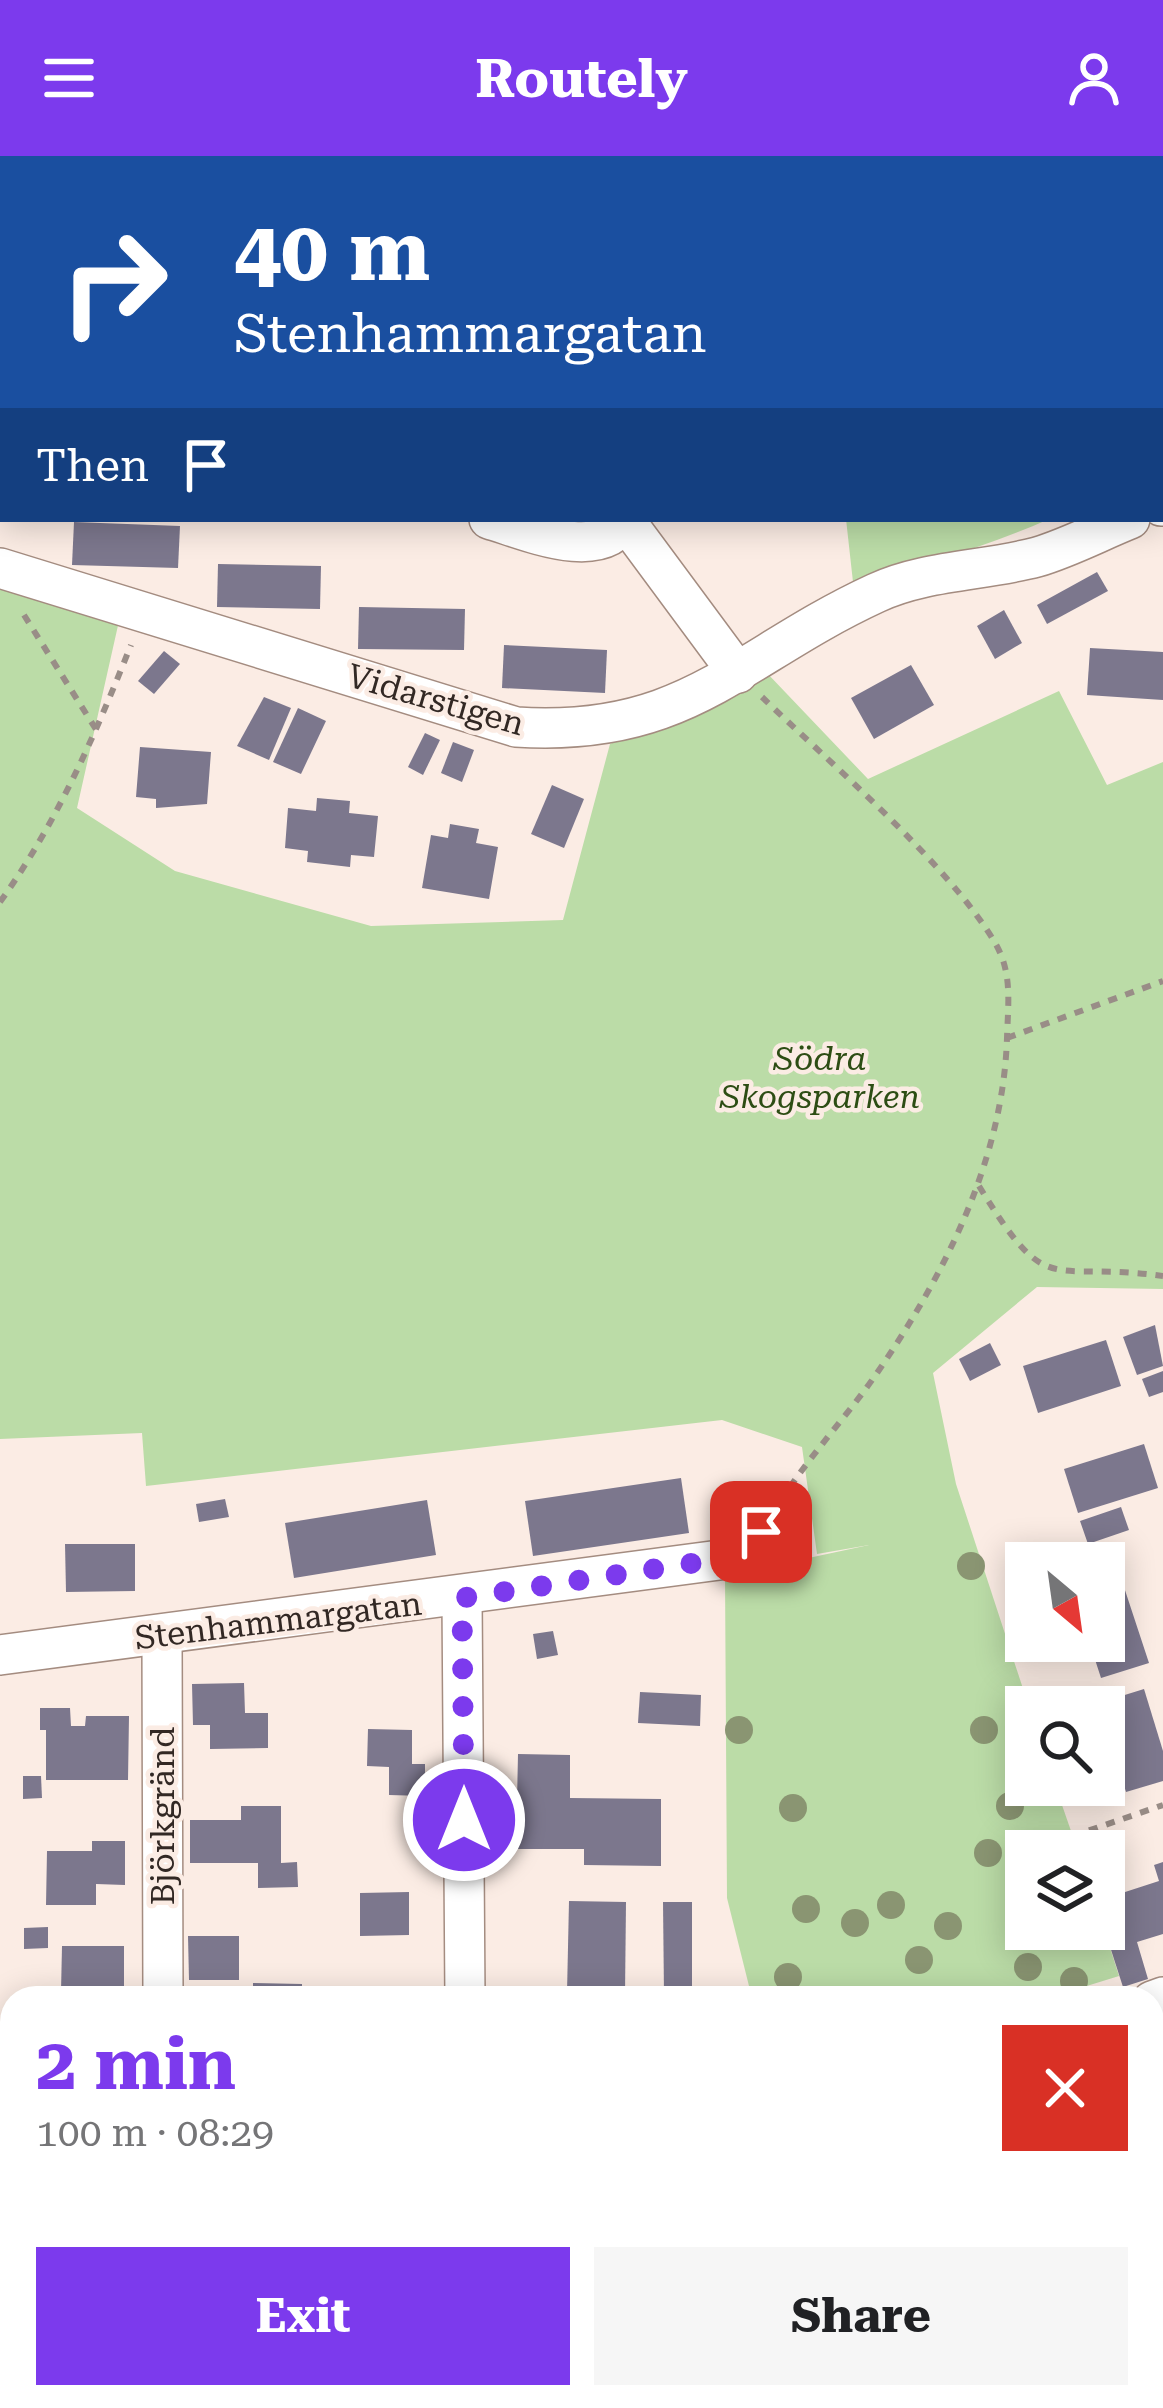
<!DOCTYPE html>
<html lang="en">
<head>
<meta charset="utf-8">
<style>
	body { margin:0; font-family:"Roboto Serif",serif; background:#f6f6f6; color:#202124; height:100vh; display:flex; flex-direction:column; font-size:45px; white-space:nowrap }
	* { box-sizing:border-box; margin:0 }
	p { font-size:39px; color:#757577 }
	.icon { flex:none; width:66px; height:66px; fill:none; stroke:currentColor; stroke-width:2; stroke-linecap:round; stroke-linejoin:round }
	.map { position:relative; flex:1; overflow:hidden }
	.side { position:absolute; left:0px; top:1830px; width:1164px; height:423px; display:flex; flex-direction:column; background:#fff; border-radius:36px 36px 0 0; box-shadow:0 6px 30px #0003 }
	.side>* { flex:none }
	.banner { position:absolute; left:0px; top:0px; width:1164px; height:366px; box-shadow:0 6px 30px #0003; background:#1a4fa0; color:#fff; overflow:hidden }
	.needle { width:78px; rotate:151deg }
	.buttons { position:absolute; left:1005px; top:1386px; display:grid; gap:24px }
	.buttons a { display:grid; place-items:center; width:120px; height:120px; border-radius:0px; background:#fff; box-shadow:0 6px 30px #0003; font-size:60px }
	.pin { position:absolute; display:grid; place-items:center; width:102px; height:102px; color:#fff; margin:-51px; border-radius:24px; box-shadow:0 6px 18px #0006 }
	.me { position:absolute; width:132px; margin:-66px; rotate:0deg; stroke-linejoin:round; filter:drop-shadow(0 0 9px #0008) }
	.turn { display:flex; align-items:center; gap:42px; height:252px; padding:0 36px; font-size:54px }
	.turn .icon { width:156px; height:156px; stroke-width:2.5 }
	.turn b { display:block; font-size:84px; line-height:102px }
	.then { display:flex; align-items:center; height:114px; padding:0 36px; background:#0003; gap:24px; font-size:45px }
	.round { display:grid; place-items:center; flex:none; width:126px; height:126px; border-radius:0px; background:#f6f6f6 }
	.summary { display:flex; align-items:center; justify-content:space-between; height:204px; padding:0 36px }
	h1 { font-size:72px; font-weight:700; line-height:90px; color:#7c3aed }
	.cta { display:flex; gap:24px; margin-top:auto; padding:24px 36px }
	.cta a { flex:1; height:138px; border-radius:0px; background:#7c3aed; color:#fff; font-size:48px; font-weight:700; line-height:138px; text-align:center }
	.cta a+a { background:#f6f6f6; color:#202124 }
	header { display:flex; justify-content:space-between; align-items:center; height:156px; padding:0 36px; background:#7c3aed; color:#fff; font-size:54px; font-weight:700 }
	.map>svg:first-child { display:block }
	.green { fill:#bbdca7 }
	.building { fill:#7c778d }
	.lines { fill:none; stroke-linecap:round; stroke-linejoin:round }
	.minor-casing { stroke:#a48c80; stroke-width:42 }
	.path { stroke:#998d87; stroke-width:6; stroke-dasharray:9 9; stroke-linecap:butt }
	.minor { stroke:#fff; stroke-width:39 }
	.tree { fill:#8a9572 }
	.route { stroke:#7c3aed; stroke-width:21; stroke-dasharray:0 37.8 }
	.labels { text-anchor:middle; stroke-width:9; stroke-linejoin:round; paint-order:stroke }
	.street-label { font-size:33px; fill:#322824; stroke:#fbece4 }
	.park-label { font-size:33px; font-style:italic; fill:#2d4d14; stroke:#fbece4 }
</style>
</head>
<body>
<header><svg class="icon" aria-label="menu" viewBox="0 0 24 24"><path d="M4 6h16M4 12h16M4 18h16"/></svg>Routely<svg class="icon" aria-label="person" viewBox="0 0 24 24"><circle cx="12" cy="8" r="4"/><path d="M4 21q1-7 8-7t8 7"/></svg></header>
<div class="map">
<svg width="1163" height="2252" viewBox="0 0 1163 2252">
	<rect width="100%" height="100%" fill="#fbece4"/>
	<!-- green -->
	<g class="green">
		<path d="M0 0H434L3 3V53Z"/>
		<path d="M846 363H1049C985 392 919 408 854 435Z"/>
		<path d="M0 430 119 465 77 652 175 715 371 770 563 764 610 588 766 516 868 623 1059 535 1107 629 1163 606V1133L1037 1131 933 1217 956 1328 1029 1551 1026 1629H1055L1078 1695H1026V1773H1104L1119 1820 1048 1842H752L727 1742 725 1420 869 1389 817 1398 802 1291 722 1264 146 1330 142 1277 0 1283Z"/>
	</g>
	<!-- building -->
	<g class="building">
		<path d="M74 366 180 370 178 412 72 409Z"/>
		<path d="M218 408 321 410 320 453 217 451Z"/>
		<path d="M1097 416 1108 435 1047 468 1037 449Z"/>
		<path d="M359 451 465 453 464 494 358 493Z"/>
		<path d="M1004 454 1022 487 995 503 977 470Z"/>
		<path d="M504 489 607 494 605 537 502 532Z"/>
		<path d="M1090 492 1163 496V544L1087 539Z"/>
		<path d="M164 495 180 508 154 538 138 525Z"/>
		<path d="M911 509 934 549 874 583 851 542Z"/>
		<path d="M264 541 291 552 269 604 237 590Z"/>
		<path d="M298 552 326 565 301 618 273 606Z"/>
		<path d="M425 577 440 584 423 619 408 611Z"/>
		<path d="M453 586 474 594 462 626 441 617Z"/>
		<path d="M140 591 211 596 207 648 156 652V643L136 641Z"/>
		<path d="M552 629 584 643 564 692 531 678Z"/>
		<path d="M317 642 350 645 349 657 378 660 374 701 351 699 350 711 307 706 308 695 285 692 288 652 316 655Z"/>
		<path d="M450 668 479 673 476 687 498 691 489 743 422 732 431 679 448 682Z"/>
		<path d="M1155 1169 1163 1210 1137 1219 1123 1181Z"/>
		<path d="M1106 1184 1121 1230 1038 1257 1023 1210Z"/>
		<path d="M990 1187 1001 1209 970 1225 959 1203Z"/>
		<path d="M1163 1215V1236L1149 1241 1142 1223Z"/>
		<path d="M1144 1288 1158 1332 1078 1357 1064 1313Z"/>
		<path d="M681 1322 689 1377 533 1400 525 1345Z"/>
		<path d="M225 1343 229 1361 199 1366 196 1348Z"/>
		<path d="M427 1344 436 1399 294 1422 285 1367Z"/>
		<path d="M1121 1351 1129 1374 1088 1388 1080 1365Z"/>
		<path d="M65 1388H135V1435L66 1436Z"/>
		<path d="M1120 1419 1149 1507 1101 1522 1089 1485H1104V1424Z"/>
		<path d="M553 1475 558 1499 537 1503 533 1478Z"/>
		<path d="M244 1527 245 1557H268V1592L210 1593V1569H193L192 1528Z"/>
		<path d="M1144 1533 1163 1595V1625L1126 1636 1099 1547Z"/>
		<path d="M640 1536 701 1539 700 1570 638 1567Z"/>
		<path d="M40 1552H70L71 1570H85L86 1560H129L128 1624H46V1574H40Z"/>
		<path d="M368 1573 412 1574V1608H425V1640L389 1639V1611L367 1610Z"/>
		<path d="M518 1598 570 1599V1642L661 1643V1710L584 1709V1693H516Z"/>
		<path d="M23 1620H41L42 1642 23 1643Z"/>
		<path d="M241 1650H281V1707L297 1706 298 1731 258 1732V1707H190V1664H241Z"/>
		<path d="M92 1685H125V1729L96 1728V1749H46L47 1695H92Z"/>
		<path d="M1163 1706V1778L1137 1786 1148 1823 1123 1831 1104 1772V1725L1117 1721 1122 1737 1159 1725 1154 1709Z"/>
		<path d="M409 1736V1779L360 1780V1737Z"/>
		<path d="M569 1745 626 1746 625 1838 567 1837Z"/>
		<path d="M663 1746H692V1838L664 1839Z"/>
		<path d="M48 1771V1792L24 1793V1772Z"/>
		<path d="M188 1780H239V1824H189Z"/>
		<path d="M62 1790H124V1837L61 1836Z"/>
		<path d="M253 1827 302 1828V1842H253Z"/>
		<path d="M1073 2241H1146L1150 2252H1077Z"/>
	</g>
	<g class="lines">
		<defs>
			<g id="minor">
				<path d="M992 3 999 0"/>
				<path d="M0 228 3 229"/>
				<path d="M1161 350H1163"/>
				<path d="M489 363C526 374 602 408 625 363"/>
				<path d="M627 367 738 517"/>
				<path d="M0 412 516 571C687 582 737 501 876 437 925 414 985 415 1037 401 1068 392 1100 375 1130 363"/>
				<path d="M462 1442 465 1842"/>
				<path d="M162 1479 163 1842"/>
				<path d="M0 1499 727 1403 761 1376"/>
				<path d="M1152 1845 1163 1841"/>
				<path d="M1152 2130 1163 2126"/>
				<path d="M164 2241V2252"/>
				<path d="M1033 2241V2252"/>
				<path d="M465 2252V2241"/>
				<path d="M770 2252 804 2241"/>
			</g>
		</defs>
		<!-- minor casing -->
		<use href="#minor" class="minor-casing"/>
		<!-- path -->
		<g class="path">
			<path d="M720 3V0"/>
			<path d="M24 459 97 575"/>
			<path d="M762 541C831 608 946 706 994 785 1013 816 1008 847 1007 882 1003 1004 945 1118 877 1217 846 1262 808 1301 779 1348"/>
			<path d="M0 746C57 667 95 579 131 489"/>
			<path d="M1007 882 1163 825"/>
			<path d="M979 1030C1050 1146 1047 1104 1163 1120"/>
			<path d="M1038 1692 1163 1649"/>
			<path d="M1152 2085 1163 2082"/>
			<path d="M535 2241 585 2250 653 2241"/>
			<path d="M0 2243 57 2241"/>
			<path d="M880 2252 915 2241"/>
		</g>
		<!-- minor -->
		<use href="#minor" class="minor"/>
	</g>
	<!-- trees -->
	<g class="tree">
		<circle cx="971" cy="1410" r="14"/>
		<circle cx="739" cy="1574" r="14"/>
		<circle cx="984" cy="1574" r="14"/>
		<circle cx="1010" cy="1650" r="14"/>
		<circle cx="793" cy="1652" r="14"/>
		<circle cx="988" cy="1697" r="14"/>
		<circle cx="891" cy="1749" r="14"/>
		<circle cx="806" cy="1753" r="14"/>
		<circle cx="855" cy="1767" r="14"/>
		<circle cx="948" cy="1770" r="14"/>
		<circle cx="919" cy="1804" r="14"/>
		<circle cx="1028" cy="1811" r="14"/>
		<circle cx="788" cy="1821" r="14"/>
		<circle cx="1074" cy="1825" r="14"/>
	</g>
	<g class="lines">
		<!-- route -->
		<path class="route" d="M464 1664 462 1442 727 1402 761 1376"/>
	</g>
	<g class="labels">
		<!-- street labels -->
		<g class="street-label">
			<text transform="translate(436 543) rotate(16)" y="12">Vidarstigen</text>
			<text transform="translate(278 1464) rotate(-7)" y="12">Stenhammargatan</text>
			<text transform="translate(162 1660) rotate(-90)" y="12">Björkgränd</text>
		</g>
		<!-- park labels -->
		<g class="park-label">
			<text x="820" y="914">Södra<tspan x="820" dy="38">Skogsparken</tspan></text>
		</g>
	</g>
</svg>
<div class="buttons">
<a><svg class="needle" viewBox="-14 -14 28 28"><path d="M0-13l5 13h-10z" fill="#e53935"/><path d="M0 13l5-13h-10z" fill="#757577"/></svg></a>
<a><svg class="icon" aria-label="search" viewBox="0 0 24 24"><circle cx="10" cy="10" r="6"/><path d="M15 15l6 6"/></svg></a>
<a><svg class="icon" aria-label="layers" viewBox="0 0 24 24"><path d="M12 4l9 5-9 5-9-5zM3 14l9 5 9-5"/></svg></a>
</div>
<div class="pin" style="left:761px;top:1376px;background:#d93025"><svg class="icon" aria-label="arrive" viewBox="0 0 24 24"><path d="M6 21V4h12l-3 4 3 4H6"/></svg></div>
<svg class="me" style="left:464px;top:1664px" viewBox="-20 -20 40 40"><circle r="17" fill="#7c3aed" stroke="#fff" stroke-width="3"/><path d="M0-11L8 9 0 5-8 9z" fill="#fff"/></svg>
<div class="banner">
<div class="turn"><svg class="icon" aria-label="right" viewBox="0 0 24 24"><path d="M7 20v-9h11M14 6l5 5-5 5"/></svg><div><b>40 m</b>Stenhammargatan</div></div>
<div class="then">Then<svg class="icon" aria-label="arrive" viewBox="0 0 24 24"><path d="M6 21V4h12l-3 4 3 4H6"/></svg></div>
</div>
<section class="side">
<div class="summary"><div><h1>2 min</h1><p>100 m · 08:29</p></div><a class="round" style="background:#d93025;color:#fff"><svg class="icon" aria-label="close" viewBox="0 0 24 24"><path d="M6 6l12 12M18 6L6 18"/></svg></a></div>
<div class="cta"><a>Exit</a><a>Share</a></div>
</section>
</div>
</body>
</html>
